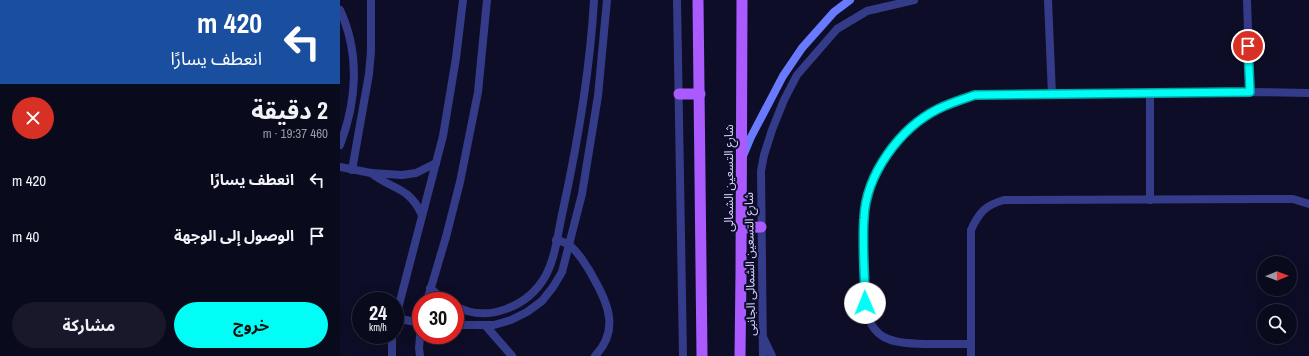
<!DOCTYPE html>
<html lang="ar">
<head>
<meta charset="utf-8">
<style>
	body { margin:0; font-family:"Archivo Narrow","Noto Sans Arabic",sans-serif; background:#18182a; color:#f1f3f6; direction:rtl; height:100vh; display:flex; flex-direction:column; font-size:15px; white-space:nowrap }
	* { box-sizing:border-box; margin:0 }
	p { font-size:13px; color:#999aa4 }
	.icon { flex:none; width:22px; height:22px; fill:none; stroke:currentColor; stroke-width:2; stroke-linecap:round; stroke-linejoin:round }
	.map { position:relative; flex:1; overflow:hidden; direction:ltr }
	.side { display:flex; flex-direction:column; background:#0a0a1d; width:340px }
	.side>* { flex:none }
	.top-card { background:#1a4fa0; color:#fff; overflow:hidden }
	.needle { width:26px; rotate:89deg }
	.fabs { position:absolute; left:917px; top:256px; display:grid; gap:8px }
	.fabs a { display:grid; place-items:center; width:40px; height:40px; border-radius:50%; background:#0a0a1d; box-shadow:0 4px 16px #0002,0 0 0 1px #2a2b3b; font-size:20px }
	.speed { position:absolute; left:12px; top:292px; display:flex; gap:8px; font-size:20px; font-weight:700; text-align:center }
	.speed>* { display:grid; place-content:center; width:52px; height:52px; border-radius:50%; background:#0a0a1d; box-shadow:0 4px 16px #0002,0 0 0 1px #2a2b3b; line-height:1 }
	.speed small { font-size:10px; font-weight:400 }
	.speed .limit { border:6px solid #d22; background:#fff; color:#111 }
	.pin { position:absolute; display:grid; place-items:center; width:34px; height:34px; color:#fff; margin:-17px; border:2px solid #fff; border-radius:50%; box-shadow:0 1px 4px #0007 }
	.me { position:absolute; width:44px; margin:-22px; rotate:359deg; stroke-linejoin:round; filter:drop-shadow(0 0 3px #0008) }
	.turn { display:flex; align-items:center; gap:14px; height:84px; padding:0 12px; font-size:18px }
	.turn .icon { width:52px; height:52px; stroke-width:2.5 }
	.turn b { display:block; font-size:28px; line-height:34px }
	.round { display:grid; place-items:center; flex:none; width:42px; height:42px; border-radius:21px; background:#18182a }
	.summary { display:flex; align-items:center; justify-content:space-between; height:68px; padding:0 12px }
	h1 { font-size:24px; font-weight:700; line-height:30px }
	.primary-button { display:flex; gap:8px; margin-top:auto; padding:8px 12px }
	.primary-button a { flex:1; height:46px; border-radius:24px; background:#00fef6; color:#111; font-size:16px; font-weight:700; line-height:46px; text-align:center }
	.primary-button a+a { background:#18182a; color:#f1f3f6 }
	ul { padding:0; list-style:none }
	li { display:flex; align-items:center; gap:12px; height:56px; padding:0 12px }
	li div { flex:1 }
	li b { display:block; font-size:15px }
	li em { font-style:normal }
	main { display:flex; flex:1; min-height:0 }
	.map>svg:first-child { display:block }
	.lines { fill:none; stroke-linecap:round; stroke-linejoin:round }
	.minor { stroke:#343c89; stroke-width:8 }
	.tertiary { stroke:#343c89; stroke-width:8 }
	.secondary { stroke:#6a7aff; stroke-width:8 }
	.primary { stroke:#ab5aff; stroke-width:11 }
	.route-casing { stroke:#00a5a0; stroke-width:10 }
	.route { stroke:#00fef6; stroke-width:7 }
	.labels { text-anchor:middle; stroke-width:4; stroke-linejoin:round; paint-order:stroke }
	.street-label { font-size:12px; fill:#d3d3ff; stroke:#0e0d27 }
</style>
</head>
<body>
<main>
<div class="map">
<svg width="969" height="356" viewBox="0 0 969 356">
	<rect width="100%" height="100%" fill="#0e0d27"/>
	<g class="lines">
		<!-- minor -->
		<g class="minor">
			<path d="M708 0 712 95"/>
			<path d="M907 0 910 92"/>
			<path d="M0 10C20 53 17 101 0 145"/>
			<path d="M0 167 31 173 62 175 76 173 96 163"/>
			<path d="M12 170 29 74 31 51V0"/>
			<path d="M31 173C52 190 69 186 82 215"/>
			<path d="M810 200V93"/>
			<path d="M216 240C220 241 224 242 228 244 237 250 249 269 254 279 269 305 279 331 255 356"/>
			<path d="M90 288 105 301"/>
			<path d="M115 306C148 324 189 306 206 275 216 256 218 231 223 210 238 141 250 71 254 0"/>
			<path d="M115 325H154L171 320 187 312 202 301 213 287 222 272 242 194 258 96 267 0"/>
			<path d="M145 325 172 356"/>
			<path d="M422 335 432 356"/>
			<path d="M631 344C616 344 600 344 585 344 552 343 530 341 525 303 525 275 522 246 524 218 526 174 560 128 598 109 610 103 623 99 635 95L910 92 969 93"/>
			<path d="M631 356V230C639 212 646 205 664 200L953 199 969 204"/>
		</g>
		<!-- tertiary -->
		<g class="tertiary">
			<path d="M337 0 343 356"/>
			<path d="M87 301 106 237 120 182 138 92 147 0"/>
			<path d="M55 318 81 323"/>
			<path d="M55 320 103 136 116 58 123 0"/>
			<path d="M52 356V335"/>
			<path d="M80 356 79 348 81 326"/>
			<path d="M423 356 421 171 424 155 432 130 444 100 457 75 497 29 527 11 574 0"/>
		</g>
		<!-- secondary -->
		<path class="secondary" d="M403 156 411 137 443 76 462 48 494 12 510 0"/>
		<!-- primary -->
		<g class="primary">
			<path d="M358 0 362 356"/>
			<path d="M339 94H360"/>
			<path d="M402 228 421 227"/>
			<path d="M400 356 401 273 402 0"/>
		</g>
	</g>
	<g class="lines">
		<defs>
			<path id="route" d="M525 303C525 275 522 246 524 218 526 174 560 128 598 109 610 103 623 99 635 95L910 92 908 46"/>
		</defs>
		<!-- route casing -->
		<use href="#route" class="route-casing"/>
		<!-- route -->
		<use href="#route" class="route"/>
	</g>
	<g class="labels">
		<!-- street labels -->
		<g class="street-label">
			<text transform="translate(389 178) rotate(-90)" y="4">شارع التسعين الشمالى</text>
			<text transform="translate(410 264) rotate(-91)" y="4">شارع التسعين الشمالى الجانبى</text>
		</g>
	</g>
</svg>
<div class="fabs">
<a><svg class="needle" viewBox="-14 -14 28 28"><path d="M0-13l5 13h-10z" fill="#e53935"/><path d="M0 13l5-13h-10z" fill="#999aa4"/></svg></a>
<a><svg class="icon" aria-label="search" viewBox="0 0 24 24"><circle cx="10" cy="10" r="6"/><path d="M15 15l6 6"/></svg></a>
</div>
<div class="speed"><div>24<small>km/h</small></div><div class="limit">30</div></div>
<div class="pin" style="left:908px;top:46px;background:#d93025"><svg class="icon" aria-label="arrive" viewBox="0 0 24 24"><path d="M6 21V4h12l-3 4 3 4H6"/></svg></div>
<svg class="me" style="left:525px;top:303px" viewBox="-20 -20 40 40"><circle r="19" fill="#fff"/><path d="M0-13L10 11 0 6-10 11z" fill="#00fef6"/></svg>
</div>
<section class="side">
<div class="top-card">
<div class="turn"><svg class="icon" aria-label="left" viewBox="0 0 24 24"><path d="M17 20v-9H6M10 6l-5 5 5 5"/></svg><div><b>420 m</b>انعطف يسارًا</div></div>
</div>
<div class="summary"><div><h1>2 دقيقة</h1><p>460 m · 19:37</p></div><a class="round" style="background:#d93025;color:#fff"><svg class="icon" aria-label="close" viewBox="0 0 24 24"><path d="M6 6l12 12M18 6L6 18"/></svg></a></div>
<ul>
<li><svg class="icon" aria-label="left" viewBox="0 0 24 24"><path d="M17 20v-9H6M10 6l-5 5 5 5"/></svg><div><b>انعطف يسارًا</b></div><em>420 m</em></li>
<li><svg class="icon" aria-label="arrive" viewBox="0 0 24 24"><path d="M6 21V4h12l-3 4 3 4H6"/></svg><div><b>الوصول إلى الوجهة</b></div><em>40 m</em></li>
</ul>
<div class="primary-button"><a>خروج</a><a>مشاركة</a></div>
</section>
</main>
</body>
</html>
